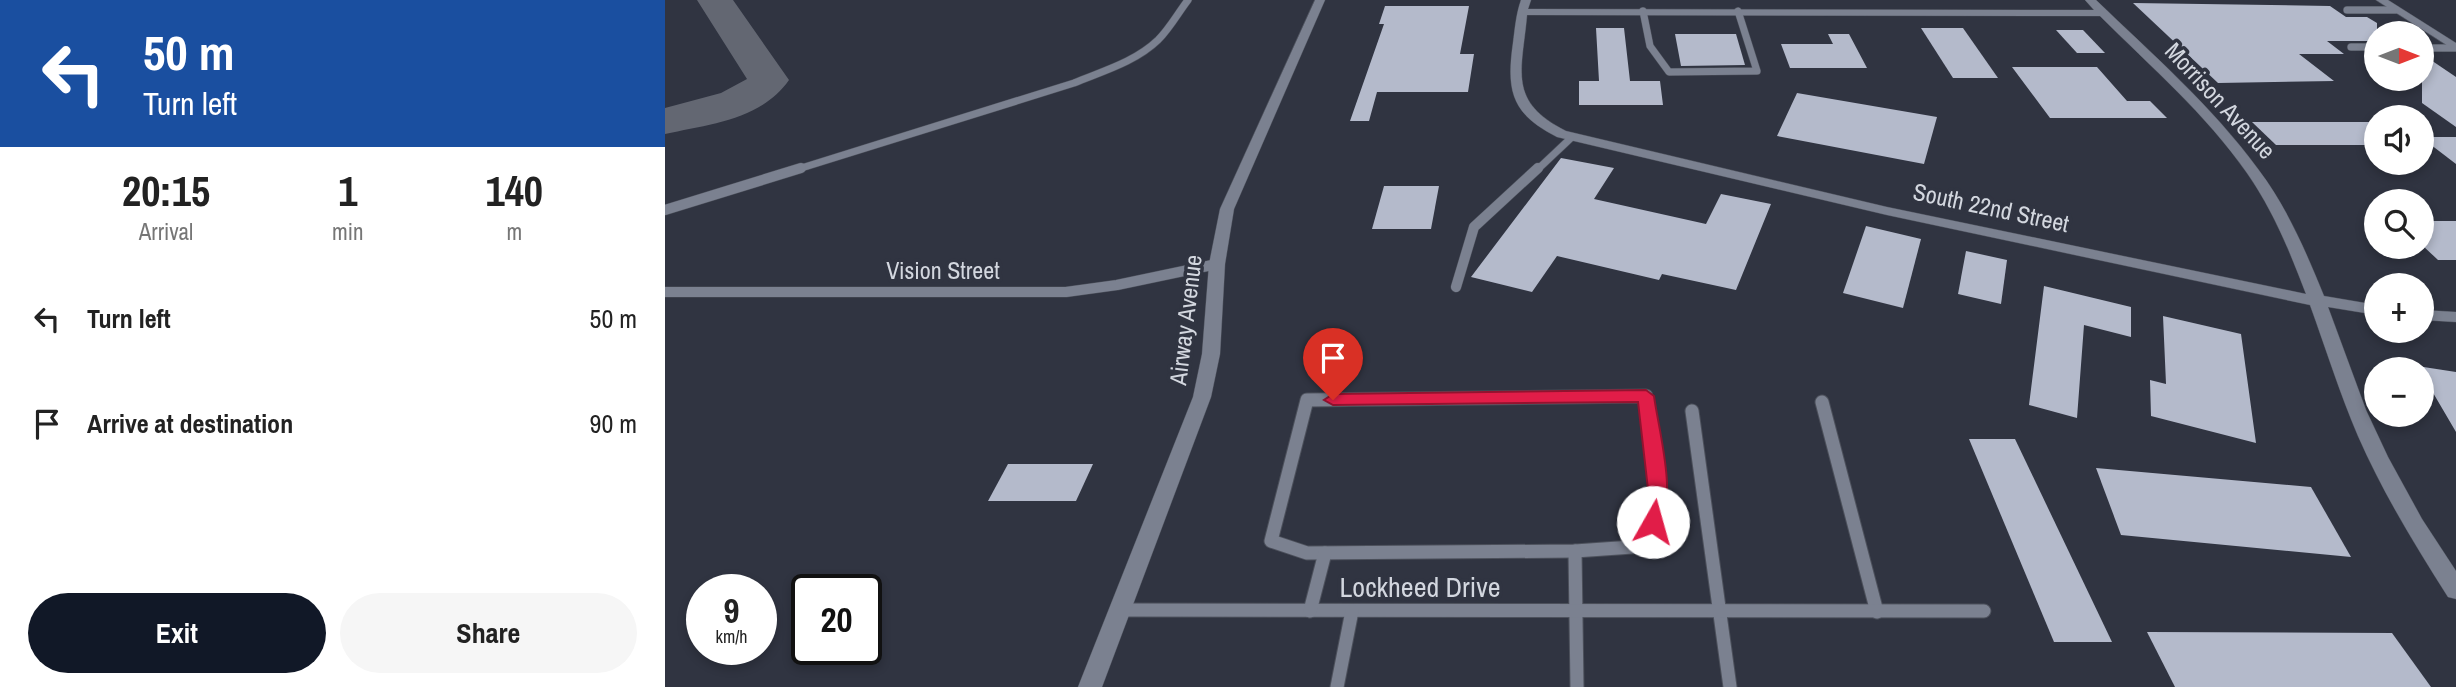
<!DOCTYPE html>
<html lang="en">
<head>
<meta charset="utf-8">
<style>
	body { margin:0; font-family:"Archivo Narrow",sans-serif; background:#f6f6f6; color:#222; height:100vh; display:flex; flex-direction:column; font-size:26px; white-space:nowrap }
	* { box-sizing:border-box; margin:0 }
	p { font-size:23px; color:#767676 }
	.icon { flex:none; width:38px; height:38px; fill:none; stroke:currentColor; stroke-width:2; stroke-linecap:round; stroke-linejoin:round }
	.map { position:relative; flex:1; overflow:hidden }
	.details { display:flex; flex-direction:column; background:#fff; width:665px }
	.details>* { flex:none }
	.top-card { background:#1a4fa0; color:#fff; overflow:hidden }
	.needle { width:46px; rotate:90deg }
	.fabs { position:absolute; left:1699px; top:21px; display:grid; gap:14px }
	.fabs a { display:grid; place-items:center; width:70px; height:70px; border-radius:50%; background:#fff; box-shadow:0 4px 10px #0003; font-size:35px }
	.speed { position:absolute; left:21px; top:574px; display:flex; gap:14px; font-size:35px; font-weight:700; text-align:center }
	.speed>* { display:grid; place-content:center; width:91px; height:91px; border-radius:50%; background:#fff; box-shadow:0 4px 10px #0003; line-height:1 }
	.speed small { font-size:18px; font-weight:400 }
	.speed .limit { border:4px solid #111; border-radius:10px; background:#fff; color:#111 }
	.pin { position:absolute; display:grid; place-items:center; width:60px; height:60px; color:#fff; margin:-72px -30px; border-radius:50% 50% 50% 0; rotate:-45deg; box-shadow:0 0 7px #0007 }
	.pin .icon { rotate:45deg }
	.me { position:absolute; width:77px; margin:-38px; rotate:7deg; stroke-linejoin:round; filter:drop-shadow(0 0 5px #0008) }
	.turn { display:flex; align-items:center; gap:24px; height:147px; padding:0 28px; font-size:32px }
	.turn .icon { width:91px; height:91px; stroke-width:2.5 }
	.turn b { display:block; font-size:49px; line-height:60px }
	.eta { display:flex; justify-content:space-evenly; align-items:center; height:119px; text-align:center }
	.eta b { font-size:42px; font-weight:700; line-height:49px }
	.primary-button { display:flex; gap:14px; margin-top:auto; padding:14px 28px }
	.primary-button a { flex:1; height:80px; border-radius:42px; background:#111827; color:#fff; font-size:28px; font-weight:700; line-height:80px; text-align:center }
	.primary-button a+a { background:#f6f6f6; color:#222 }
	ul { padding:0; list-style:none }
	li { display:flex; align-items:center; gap:21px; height:105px; padding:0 28px }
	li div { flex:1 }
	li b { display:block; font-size:26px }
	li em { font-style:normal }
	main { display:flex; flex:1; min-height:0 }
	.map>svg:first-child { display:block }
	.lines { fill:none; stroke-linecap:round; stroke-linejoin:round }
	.taxiway { fill:#636772; fill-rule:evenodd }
	.building { fill:#b4bacb }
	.service-far2-casing { stroke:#4c505b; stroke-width:8 }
	.service-far1-casing { stroke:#4c505b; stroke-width:11 }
	.service-casing { stroke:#4c505b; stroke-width:15 }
	.minor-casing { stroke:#4c505b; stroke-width:1 }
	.tertiary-casing { stroke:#4c505b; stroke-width:1 }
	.service-far2 { stroke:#7b8190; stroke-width:7 }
	.service-far1 { stroke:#7b8190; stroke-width:10 }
	.service { stroke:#7b8190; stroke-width:13 }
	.minor { fill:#7b8190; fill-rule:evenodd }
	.tertiary { fill:#7b8190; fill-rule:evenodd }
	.route { fill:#e11d48; stroke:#92132f; stroke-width:2 }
	.labels { text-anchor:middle; stroke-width:7; stroke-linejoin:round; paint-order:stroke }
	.street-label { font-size:24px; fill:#d3d7df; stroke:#303441 }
	.near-street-label { font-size:28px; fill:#d3d7df; stroke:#303441 }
</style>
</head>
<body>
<main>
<section class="details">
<div class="top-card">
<div class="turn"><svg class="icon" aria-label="left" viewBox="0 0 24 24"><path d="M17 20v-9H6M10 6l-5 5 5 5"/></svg><div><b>50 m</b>Turn left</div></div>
</div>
<div class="eta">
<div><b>20:15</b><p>Arrival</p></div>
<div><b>1</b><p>min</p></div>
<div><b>140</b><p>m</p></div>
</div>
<ul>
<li><svg class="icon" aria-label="left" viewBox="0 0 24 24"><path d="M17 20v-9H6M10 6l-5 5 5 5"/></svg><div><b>Turn left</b></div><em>50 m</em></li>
<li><svg class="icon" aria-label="arrive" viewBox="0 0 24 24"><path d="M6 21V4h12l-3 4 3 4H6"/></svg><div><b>Arrive at destination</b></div><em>90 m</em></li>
</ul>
<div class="primary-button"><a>Exit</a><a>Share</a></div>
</section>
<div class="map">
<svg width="1791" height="687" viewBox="0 0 1791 687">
	<rect width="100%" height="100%" fill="#303441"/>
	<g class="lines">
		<!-- taxiway -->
		<path class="taxiway" d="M32 0H68L124 80C96 120 44 124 0 134V108L56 93 82 79Z"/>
	</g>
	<!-- building -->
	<g class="building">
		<path d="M1468 3 1665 6 1681 17H1702L1712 23V41H1662L1679 54H1634L1669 81 1553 83Z"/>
		<path d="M720 6H804L795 54H809L803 92H712L704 121H685L719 24H714Z"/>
		<path d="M931 28H959L965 81H995L998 105H914V81H934Z"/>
		<path d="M1256 28H1298L1333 78H1288Z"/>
		<path d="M1391 30H1418L1440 53H1412Z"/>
		<path d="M1010 34H1071L1080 65 1016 66Z"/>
		<path d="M1163 34H1184L1202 68H1125L1116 44H1168Z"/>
		<path d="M1757 54 1791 77V127L1757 103Z"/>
		<path d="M1347 67H1432L1462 101H1485L1502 118H1385Z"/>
		<path d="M1132 93 1272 117 1259 164 1112 136Z"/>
		<path d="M1587 122H1712V145H1611Z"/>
		<path d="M1757 137H1791V164L1757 138Z"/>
		<path d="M896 158 949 168 929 199 1041 224 1056 194 1106 204 1071 290 997 274 994 280 892 256 867 292 806 277Z"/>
		<path d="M719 186H774L766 229H707Z"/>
		<path d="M1757 221H1791V260H1773L1757 245Z"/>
		<path d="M1201 226 1256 239 1238 308 1178 293Z"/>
		<path d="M1301 251 1342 260 1336 304 1293 294Z"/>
		<path d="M1379 286 1466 307V337L1419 325 1412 418 1364 405Z"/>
		<path d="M1498 316 1576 334 1591 443 1486 416 1485 380 1501 384Z"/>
		<path d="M1752 366 1791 372V432L1757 374V369Z"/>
		<path d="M1304 439H1350L1447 642H1389Z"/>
		<path d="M343 464H428L411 501H323Z"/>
		<path d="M1431 468 1646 487 1686 557 1456 535Z"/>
		<path d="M1482 632 1727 633 1766 687H1510Z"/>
	</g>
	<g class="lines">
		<defs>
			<g id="service-far2">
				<path d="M1682 10H1731"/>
				<path d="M978 11 985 46 1004 72 1092 71 1073 11"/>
				<path d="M1686 47H1712"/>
				<path d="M1757 48H1791"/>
				<path d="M130 170 409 83C438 71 470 62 493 40 505 28 513 13 523 0"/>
				<path d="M872 170 907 137"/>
			</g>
			<g id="service-far1">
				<path d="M0 210 136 168"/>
				<path d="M791 287 809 227 873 168"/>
				<path d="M0 292H401L452 285 552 264"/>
			</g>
			<g id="service">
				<path d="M981 396 994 498 982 546 910 551 642 553 606 541 642 400Z"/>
				<path d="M1157 402 1212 612"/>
				<path d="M1027 411 1065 687"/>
				<path d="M910 551 912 687"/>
				<path d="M455 610 1319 611"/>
				<path d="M645 611 660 553"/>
				<path d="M672 687 687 611"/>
			</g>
			<g id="minor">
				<path d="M856 0H866L863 9 1429 10 1420 0H1431C1487 54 1547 106 1593 169 1622 207 1641 252 1659 296L1712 305V315L1663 307 1701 410 1723 457 1757 519 1791 571V599L1783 597C1750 545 1718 493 1693 436 1675 394 1661 349 1645 305L1222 215 892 137C847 114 841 92 848 43 850 28 851 14 856 0ZM862 15 1435 16C1486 67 1541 114 1582 173 1608 210 1625 252 1641 294L1222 207 901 131C842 101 857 72 862 15Z"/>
				<path d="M1711 0H1723L1791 43V51Z"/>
				<path d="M1757 310 1791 312V322L1757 320Z"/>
			</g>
			<path id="tertiary" d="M650 0H660L569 209 560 264 555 354 546 397 437 687H413L528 397 537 354 544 264 555 209Z"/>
		</defs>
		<!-- service-far2 casing -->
		<use href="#service-far2" class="service-far2-casing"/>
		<!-- service-far1 casing -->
		<use href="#service-far1" class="service-far1-casing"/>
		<!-- service casing -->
		<use href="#service" class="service-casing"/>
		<!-- minor casing -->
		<use href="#minor" class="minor-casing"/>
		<!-- tertiary casing -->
		<use href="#tertiary" class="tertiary-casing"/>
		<!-- service-far2 -->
		<use href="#service-far2" class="service-far2"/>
		<!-- service-far1 -->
		<use href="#service-far1" class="service-far1"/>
		<!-- service -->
		<use href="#service" class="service"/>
		<!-- minor -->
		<use href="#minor" class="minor"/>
		<!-- tertiary -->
		<use href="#tertiary" class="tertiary"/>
	</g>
	<!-- route -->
	<path class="route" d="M981 390 989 396C994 432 1012 495 995 528L988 530 981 528 978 522 984 498 973 402 668 405 659 400 668 394Z"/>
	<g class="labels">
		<!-- street labels -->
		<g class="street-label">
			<text transform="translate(1555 101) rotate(47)" y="8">Morrison Avenue</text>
			<text transform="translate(1326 208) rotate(12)" y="8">South 22nd Street</text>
			<text x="278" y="279">Vision Street</text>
			<text transform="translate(521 320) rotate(-83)" y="8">Airway Avenue</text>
		</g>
		<!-- near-street labels -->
		<g class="near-street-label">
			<text x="755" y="597">Lockheed Drive</text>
		</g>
	</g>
</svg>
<div class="fabs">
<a><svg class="needle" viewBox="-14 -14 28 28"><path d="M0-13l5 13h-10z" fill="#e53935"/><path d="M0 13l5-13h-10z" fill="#767676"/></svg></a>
<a><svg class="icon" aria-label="sound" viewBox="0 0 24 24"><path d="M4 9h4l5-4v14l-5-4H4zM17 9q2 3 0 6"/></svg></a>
<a><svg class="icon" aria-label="search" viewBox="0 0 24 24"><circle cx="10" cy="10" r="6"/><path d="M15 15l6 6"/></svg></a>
<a>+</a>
<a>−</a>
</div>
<div class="speed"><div>9<small>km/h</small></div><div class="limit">20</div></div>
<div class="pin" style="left:668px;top:400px;background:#d93025"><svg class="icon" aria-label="arrive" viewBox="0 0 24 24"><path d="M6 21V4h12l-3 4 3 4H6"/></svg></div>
<svg class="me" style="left:988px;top:522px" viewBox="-20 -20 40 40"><circle r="19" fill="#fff"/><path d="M0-13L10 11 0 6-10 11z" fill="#e11d48"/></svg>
</div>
</main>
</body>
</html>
